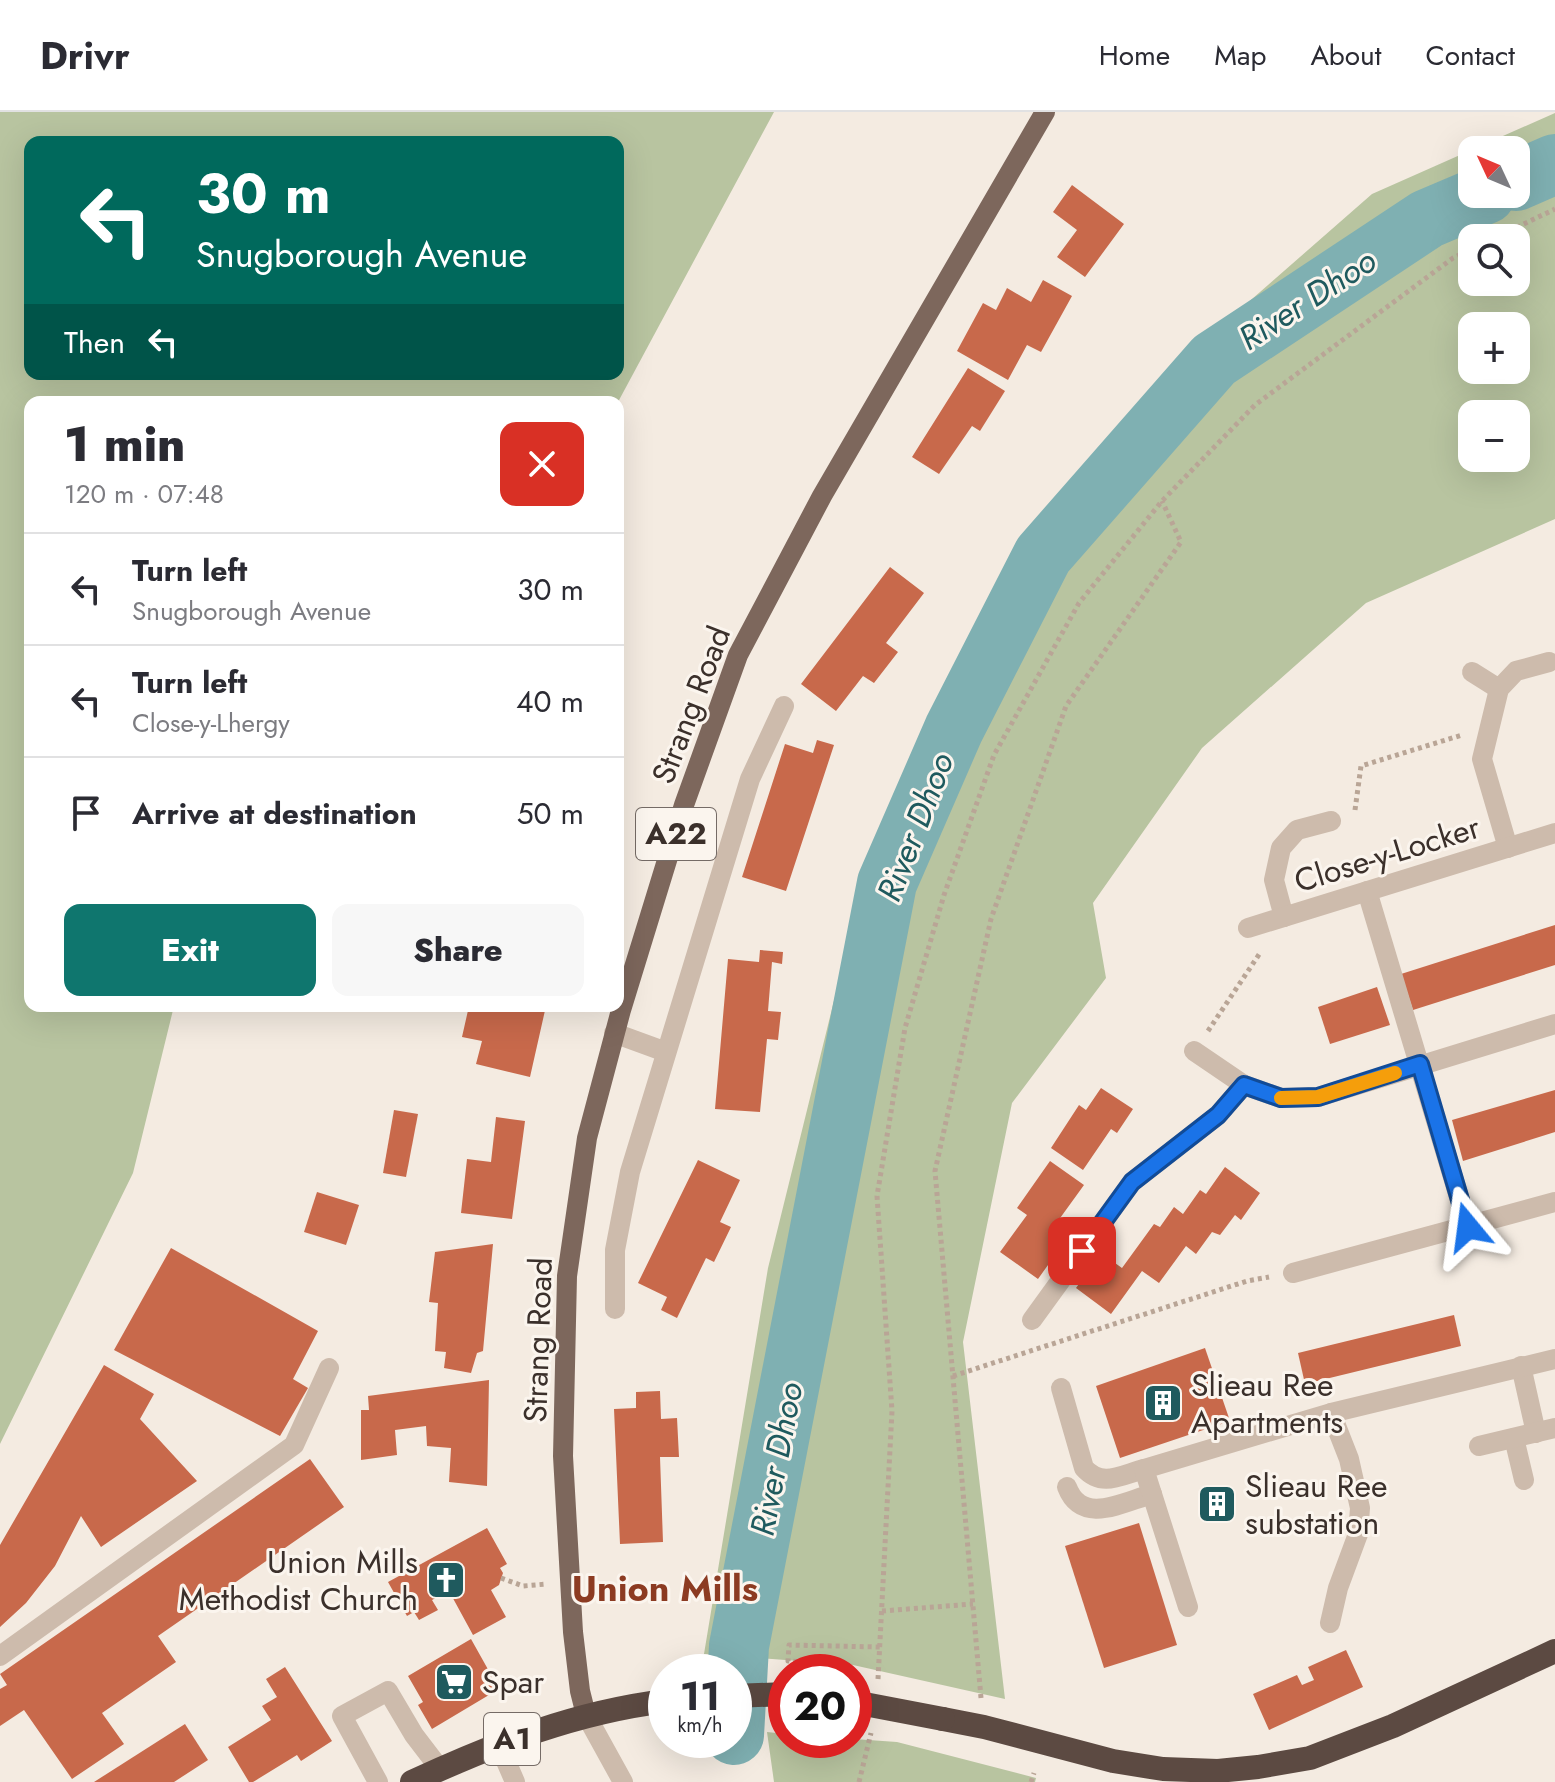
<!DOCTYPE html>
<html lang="en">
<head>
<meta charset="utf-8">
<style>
	body { margin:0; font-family:Jost,sans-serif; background:#f7f7f7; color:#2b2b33; height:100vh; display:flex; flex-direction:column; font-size:30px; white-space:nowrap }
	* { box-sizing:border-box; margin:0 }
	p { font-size:26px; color:#7c7c81 }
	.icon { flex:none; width:44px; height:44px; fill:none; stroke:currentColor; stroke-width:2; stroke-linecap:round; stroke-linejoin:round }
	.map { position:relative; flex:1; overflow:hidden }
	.sheet { position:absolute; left:24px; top:284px; width:600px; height:616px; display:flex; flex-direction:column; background:#fff; border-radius:16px; box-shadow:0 8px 32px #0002 }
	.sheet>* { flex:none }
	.guide { position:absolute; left:24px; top:24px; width:600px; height:244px; border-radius:16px; box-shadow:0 8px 32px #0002; background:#00695c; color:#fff; overflow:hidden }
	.needle { width:52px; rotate:314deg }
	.buttons { position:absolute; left:1458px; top:24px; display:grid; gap:16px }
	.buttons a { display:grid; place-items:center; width:72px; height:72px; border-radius:16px; background:#fff; box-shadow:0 8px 32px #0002; font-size:40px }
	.speed { position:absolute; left:648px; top:1542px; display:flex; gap:16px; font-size:40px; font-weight:700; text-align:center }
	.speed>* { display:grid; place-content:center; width:104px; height:104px; border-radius:50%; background:#fff; box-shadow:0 8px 32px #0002; line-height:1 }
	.speed small { font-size:20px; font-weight:400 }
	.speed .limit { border:12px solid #d22; background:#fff; color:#111 }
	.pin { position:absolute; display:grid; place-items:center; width:68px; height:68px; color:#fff; margin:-34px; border-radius:16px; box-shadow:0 4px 12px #0006 }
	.me { position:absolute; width:88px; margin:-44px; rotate:344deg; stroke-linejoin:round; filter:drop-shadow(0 0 6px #0008) }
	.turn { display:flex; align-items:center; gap:28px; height:168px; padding:0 40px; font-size:36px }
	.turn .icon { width:104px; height:104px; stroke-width:2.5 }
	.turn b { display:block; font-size:56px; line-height:68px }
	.then { display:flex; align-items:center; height:76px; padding:0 40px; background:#0003; gap:16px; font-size:30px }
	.round { display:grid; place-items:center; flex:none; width:84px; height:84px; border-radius:16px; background:#f7f7f7 }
	.overview { display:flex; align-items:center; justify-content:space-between; height:136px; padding:0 40px }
	h1 { font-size:48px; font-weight:800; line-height:60px }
	.button { display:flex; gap:16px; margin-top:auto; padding:16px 40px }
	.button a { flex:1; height:92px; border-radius:16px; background:#0f766e; color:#fff; font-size:32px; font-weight:800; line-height:92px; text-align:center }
	.button a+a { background:#f7f7f7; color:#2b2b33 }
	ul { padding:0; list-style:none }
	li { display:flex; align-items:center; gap:24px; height:112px; padding:0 40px; border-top:2px solid #e1e1e2 }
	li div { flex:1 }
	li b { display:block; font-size:30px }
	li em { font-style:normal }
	header { display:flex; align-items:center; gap:48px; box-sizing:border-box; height:112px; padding:0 40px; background:#fff; border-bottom:2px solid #e1e1e2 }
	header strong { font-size:38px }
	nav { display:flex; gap:44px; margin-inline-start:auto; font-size:28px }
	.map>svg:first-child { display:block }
	.green { fill:#b8c4a0; fill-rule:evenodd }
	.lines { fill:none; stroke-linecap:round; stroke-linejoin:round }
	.river { stroke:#7fb0b2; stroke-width:60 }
	.building { fill:#c8694b }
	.path { stroke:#b9a596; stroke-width:5; stroke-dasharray:4 4; stroke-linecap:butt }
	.minor { stroke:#cdbbac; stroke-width:20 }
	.major { stroke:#7d675c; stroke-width:20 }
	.highway { stroke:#5c4a42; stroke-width:24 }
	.highway-bridge { stroke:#5c4a42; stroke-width:24 }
	.route-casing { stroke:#114b97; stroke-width:20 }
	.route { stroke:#1a73e8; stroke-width:14 }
	.slow { stroke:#f59e0b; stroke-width:14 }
	.labels { text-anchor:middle; stroke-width:6; stroke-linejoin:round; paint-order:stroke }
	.shield { fill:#fbf5ee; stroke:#756b66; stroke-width:2 }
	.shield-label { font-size:30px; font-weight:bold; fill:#3b302b }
	.street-label { font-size:32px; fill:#3b302b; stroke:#fbf5ee }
	.poi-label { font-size:32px; fill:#3b302b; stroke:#fbf5ee; text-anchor:start }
	.water-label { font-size:34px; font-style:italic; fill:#1f5a5e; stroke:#fbf5ee }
	.quarter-label { font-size:36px; font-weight:bold; fill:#8c3b22; stroke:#fbf5ee }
</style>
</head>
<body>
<header>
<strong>Drivr</strong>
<nav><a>Home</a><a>Map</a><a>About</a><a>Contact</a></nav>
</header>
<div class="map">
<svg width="1555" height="1670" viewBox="0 0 1555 1670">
	<rect width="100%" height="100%" fill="#f4ebe1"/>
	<!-- green -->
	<g class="green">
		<path d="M0 0H774L618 290H30V894H174L133 1061 0 1332ZM30 30H618V262H30Z"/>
		<path d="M1555 1V407L1366 491 1202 636 1093 791 1106 866 1012 991 963 1230 1005 1587 853 1553 704 1542 768 1156 848 832 996 499 1164 264 1372 82ZM1472 38H1516V82H1472ZM1472 126H1516V170H1472ZM1472 214H1516V258H1472ZM1472 302H1516V346H1472Z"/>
		<path d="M767 1620 786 1622V1628L854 1627 897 1630 1036 1666 1035 1670H774Z"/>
	</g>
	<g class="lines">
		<!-- river -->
		<g class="river">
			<path d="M1516 69 1555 52"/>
			<path d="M734 1623 739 1534 887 771 954 617 1043 443 1214 248 1427 107 1486 82"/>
		</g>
	</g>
	<!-- building -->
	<g class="building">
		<path d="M1072 73 1124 112 1085 165 1057 145 1077 118 1053 100Z"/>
		<path d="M1043 168 1072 184 1041 240 1027 233 1008 268 957 239 983 191 996 198 1007 176 1031 190Z"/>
		<path d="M968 256 1005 279 980 319 972 314 939 362 912 345Z"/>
		<path d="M890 455 924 481 886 531 898 540 874 571 863 564 836 599 801 572Z"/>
		<path d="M817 628 834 633 786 779 742 765 785 632 813 641Z"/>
		<path d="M1555 813V853L1413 898 1401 862Z"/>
		<path d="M760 838 783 840 782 852 772 850 768 899 781 900 778 928 767 927 760 1000 715 997 728 847 759 850Z"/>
		<path d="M1377 875 1390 913 1330 932 1318 895Z"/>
		<path d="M469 894H546L530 965 476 952 482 929 462 925Z"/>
		<path d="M1101 976 1133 997 1117 1021 1111 1017 1083 1058 1051 1036 1079 993 1086 998Z"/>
		<path d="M1555 978V1020L1463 1049 1452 1008Z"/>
		<path d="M394 998 418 1002 406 1065 383 1061Z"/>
		<path d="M496 1005 525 1009 512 1107 461 1101 467 1047 491 1050Z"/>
		<path d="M698 1048 740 1068 720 1110 731 1115 714 1150 706 1146 677 1206 661 1198 667 1185 638 1171Z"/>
		<path d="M1050 1049 1084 1073 1050 1120 1055 1123 1048 1132 1058 1139 1038 1167 1000 1140 1027 1103 1017 1096Z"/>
		<path d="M1225 1055 1260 1081 1241 1108 1235 1103 1220 1123 1212 1120 1196 1142 1186 1134 1159 1171 1142 1159 1111 1202 1076 1176 1093 1153 1100 1158 1108 1146 1122 1156 1154 1112 1160 1115 1174 1095 1183 1102 1200 1078 1206 1082Z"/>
		<path d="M317 1080 359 1093 346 1133 304 1120Z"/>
		<path d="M493 1132 483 1239 477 1241 471 1261 444 1256 446 1240 435 1239 438 1191 429 1190 435 1140Z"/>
		<path d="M171 1136 318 1219 293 1267 308 1276 280 1324 114 1238Z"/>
		<path d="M1454 1203 1461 1234 1305 1272 1298 1241Z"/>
		<path d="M1205 1236 1230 1309 1120 1346 1096 1274Z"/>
		<path d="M104 1253 154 1282 140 1307 197 1369 101 1435 81 1404 55 1454 26 1491 0 1515V1433Z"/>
		<path d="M489 1268 487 1374 449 1370 451 1336 427 1334 426 1314 395 1318 397 1343 361 1348V1298H369L368 1284Z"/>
		<path d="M660 1279 661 1307 677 1306 679 1345H660L663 1430 620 1432 614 1297 636 1296V1280Z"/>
		<path d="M310 1347 344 1395 158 1524 176 1550 102 1601 124 1632 72 1667 24 1598 0 1614V1577L7 1573 0 1562Z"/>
		<path d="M1227 1378 1233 1399 1207 1407 1200 1386Z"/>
		<path d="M1139 1411 1177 1533 1104 1556 1065 1434Z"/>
		<path d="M487 1416 507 1452 500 1456 503 1461 499 1473 491 1478 506 1505 473 1523 449 1479 432 1488 438 1498 419 1508 414 1500 407 1504 388 1470Z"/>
		<path d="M471 1527 499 1577 432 1617 418 1593 423 1590 408 1564Z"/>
		<path d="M1346 1538 1363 1575 1269 1618 1253 1582 1297 1563 1302 1573 1314 1568 1308 1555Z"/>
		<path d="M285 1555 332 1629 301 1649 297 1643 253 1670H249L228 1635 271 1608 262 1594 277 1585 266 1567Z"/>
		<path d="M185 1612 208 1648 174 1670H94Z"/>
	</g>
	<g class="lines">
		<!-- path -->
		<g class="path">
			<path d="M1495 126 1555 97"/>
			<path d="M1355 698 1361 654 1462 623"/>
			<path d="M1208 919 1260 841"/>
			<path d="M953 1264 1247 1169 1269 1165"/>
			<path d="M501 1466 523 1474 547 1472"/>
			<path d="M882 1499 973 1492"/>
			<path d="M818 1560 820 1551 788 1549 789 1533 880 1535"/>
			<path d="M878 1567 892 1299 877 1084 905 916 944 783 994 643 1079 491 1162 389 1255 293 1453 146 1472 137"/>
			<path d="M981 1586 935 1059 991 807 1066 594 1181 430 1162 389"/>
			<path d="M859 1670 871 1621"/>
			<path d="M1031 1670 1034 1661"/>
		</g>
		<!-- minor -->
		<g class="minor">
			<path d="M1472 560 1499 577"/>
			<path d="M1508 736 1482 647 1499 577 1516 559 1549 550"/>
			<path d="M1367 779 1468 1115"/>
			<path d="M1284 805 1274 768 1281 736 1297 718 1331 709"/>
			<path d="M1248 816 1555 721"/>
			<path d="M614 921 666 940"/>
			<path d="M1194 939 1244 973 1281 986 1318 985 1555 912"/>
			<path d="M1293 1161 1555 1090"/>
			<path d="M615 1197V1138L630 1060 750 667 784 594"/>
			<path d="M1032 1208 1132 1070 1218 1003 1244 973"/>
			<path d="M1521 1254 1536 1321"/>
			<path d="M1061 1276 1084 1356C1102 1376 1121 1363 1144 1357"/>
			<path d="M1514 1326 1524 1368"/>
			<path d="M1479 1334 1555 1316"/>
			<path d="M1067 1375C1082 1414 1123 1390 1152 1382"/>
			<path d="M1188 1495 1144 1357 1331 1301 1555 1247"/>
			<path d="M1330 1511 1338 1476 1358 1422 1360 1396 1349 1347 1331 1301"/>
			<path d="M0 1544 294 1333 329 1256"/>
			<path d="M586 1603 623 1670"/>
			<path d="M499 1633 515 1670"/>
			<path d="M378 1670 342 1604 388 1579 414 1623 440 1657"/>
		</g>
		<!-- major -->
		<path class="major" d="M586 1603 580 1579 573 1520 563 1344 567 1164 587 1026 621 898 684 693 738 543 822 384 1045 0"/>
		<!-- highway -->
		<g class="highway">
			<path d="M734 1584 786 1582"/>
			<path d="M943 1607 984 1615 1113 1649 1163 1657 1218 1659 1258 1655 1310 1646 1393 1614 1555 1539"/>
			<path d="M412 1670C494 1632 576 1600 666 1589"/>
		</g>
		<!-- highway-bridge -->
		<path class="highway-bridge" d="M854 1590 943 1607"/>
	</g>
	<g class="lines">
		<defs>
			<path id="route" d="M1082 1139 1132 1070 1218 1003 1244 973 1281 986 1318 985 1420 952 1468 1115"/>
		</defs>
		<!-- route casing -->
		<use href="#route" class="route-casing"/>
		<!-- route -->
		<use href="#route" class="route"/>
		<!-- slow -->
		<path class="slow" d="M1281 986 1318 985 1395 961"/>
	</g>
	<!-- icons -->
	<defs>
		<symbol id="building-square" viewBox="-11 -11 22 22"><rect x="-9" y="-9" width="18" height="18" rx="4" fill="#1f5a5e" stroke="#fbf5ee"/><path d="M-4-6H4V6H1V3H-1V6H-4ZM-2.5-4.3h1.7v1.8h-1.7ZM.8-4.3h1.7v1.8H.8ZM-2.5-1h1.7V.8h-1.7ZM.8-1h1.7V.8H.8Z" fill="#fff"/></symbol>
		<symbol id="church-square" viewBox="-11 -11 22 22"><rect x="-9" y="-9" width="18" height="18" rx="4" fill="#1f5a5e" stroke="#fbf5ee"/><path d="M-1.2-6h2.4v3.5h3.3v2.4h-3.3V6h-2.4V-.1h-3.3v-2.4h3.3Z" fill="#fff"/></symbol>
		<symbol id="supermarket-square" viewBox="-11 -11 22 22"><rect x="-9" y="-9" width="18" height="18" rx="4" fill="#1f5a5e" stroke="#fbf5ee"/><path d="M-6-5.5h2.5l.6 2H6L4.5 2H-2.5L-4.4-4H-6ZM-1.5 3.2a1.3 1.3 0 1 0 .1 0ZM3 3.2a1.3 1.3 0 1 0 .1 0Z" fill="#fff"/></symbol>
	</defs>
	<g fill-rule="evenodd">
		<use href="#building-square" x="1141" y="1269" width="44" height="44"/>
		<use href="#building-square" x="1195" y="1370" width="44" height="44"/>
		<use href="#church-square" x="424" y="1446" width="44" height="44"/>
		<use href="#supermarket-square" x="432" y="1548" width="44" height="44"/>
	</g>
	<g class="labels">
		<!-- shield labels -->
		<g class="shield">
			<rect x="636" y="696" width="80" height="52" rx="6"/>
			<rect x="484" y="1601" width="56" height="52" rx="6"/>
		</g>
		<g class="shield-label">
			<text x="676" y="732">A22</text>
			<text x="512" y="1637">A1</text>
		</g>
		<!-- street labels -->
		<g class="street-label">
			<text transform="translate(691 593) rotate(-69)" y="11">Strang Road</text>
			<text transform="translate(1387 742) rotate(-17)" y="11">Close-y-Locker</text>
			<text transform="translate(538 1228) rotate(-88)" y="11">Strang Road</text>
		</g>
		<!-- poi labels -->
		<g class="poi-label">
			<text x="1191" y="1284">Slieau Ree<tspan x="1191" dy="37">Apartments</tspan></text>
			<text x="1245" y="1385">Slieau Ree<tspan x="1245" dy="37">substation</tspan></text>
			<text x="418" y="1461" text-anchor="end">Union Mills<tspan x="418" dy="37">Methodist Church</tspan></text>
			<text x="482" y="1581">Spar</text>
		</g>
		<!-- water labels -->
		<g class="water-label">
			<text transform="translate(1307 187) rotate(-33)" y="12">River Dhoo</text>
			<text transform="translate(915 715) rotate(-69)" y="12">River Dhoo</text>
			<text transform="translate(776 1347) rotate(-79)" y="12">River Dhoo</text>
		</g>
		<!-- quarter labels -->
		<g class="quarter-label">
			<text x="665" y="1489">Union Mills</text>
		</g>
	</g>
</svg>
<div class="buttons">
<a><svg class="needle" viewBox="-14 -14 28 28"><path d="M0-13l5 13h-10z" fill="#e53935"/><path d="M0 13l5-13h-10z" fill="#7c7c81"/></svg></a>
<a><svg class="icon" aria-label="search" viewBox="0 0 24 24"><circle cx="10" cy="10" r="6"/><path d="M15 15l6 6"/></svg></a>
<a>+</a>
<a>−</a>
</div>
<div class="speed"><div>11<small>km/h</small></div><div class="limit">20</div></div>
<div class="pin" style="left:1082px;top:1139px;background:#d93025"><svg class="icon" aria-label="arrive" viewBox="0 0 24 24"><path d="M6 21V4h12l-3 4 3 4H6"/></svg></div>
<svg class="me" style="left:1468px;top:1115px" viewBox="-20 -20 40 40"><path d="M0-17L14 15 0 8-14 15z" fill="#1a73e8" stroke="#fff" stroke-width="4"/></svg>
<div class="guide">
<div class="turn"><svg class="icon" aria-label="left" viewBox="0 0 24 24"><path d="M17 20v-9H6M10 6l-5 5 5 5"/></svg><div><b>30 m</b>Snugborough Avenue</div></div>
<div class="then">Then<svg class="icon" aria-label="left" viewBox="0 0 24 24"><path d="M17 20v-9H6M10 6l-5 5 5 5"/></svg></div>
</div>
<section class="sheet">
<div class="overview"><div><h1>1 min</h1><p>120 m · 07:48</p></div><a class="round" style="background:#d93025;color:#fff"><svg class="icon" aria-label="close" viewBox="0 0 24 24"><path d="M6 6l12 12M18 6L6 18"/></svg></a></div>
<ul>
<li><svg class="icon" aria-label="left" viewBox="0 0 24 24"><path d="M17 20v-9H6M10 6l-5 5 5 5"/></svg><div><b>Turn left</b><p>Snugborough Avenue</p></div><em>30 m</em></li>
<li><svg class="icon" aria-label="left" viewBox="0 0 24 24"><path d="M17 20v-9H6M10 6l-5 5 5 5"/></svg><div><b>Turn left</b><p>Close-y-Lhergy</p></div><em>40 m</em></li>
<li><svg class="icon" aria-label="arrive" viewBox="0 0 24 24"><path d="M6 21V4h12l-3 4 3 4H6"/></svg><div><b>Arrive at destination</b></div><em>50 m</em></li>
</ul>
<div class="button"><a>Exit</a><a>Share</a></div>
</section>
</div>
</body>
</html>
